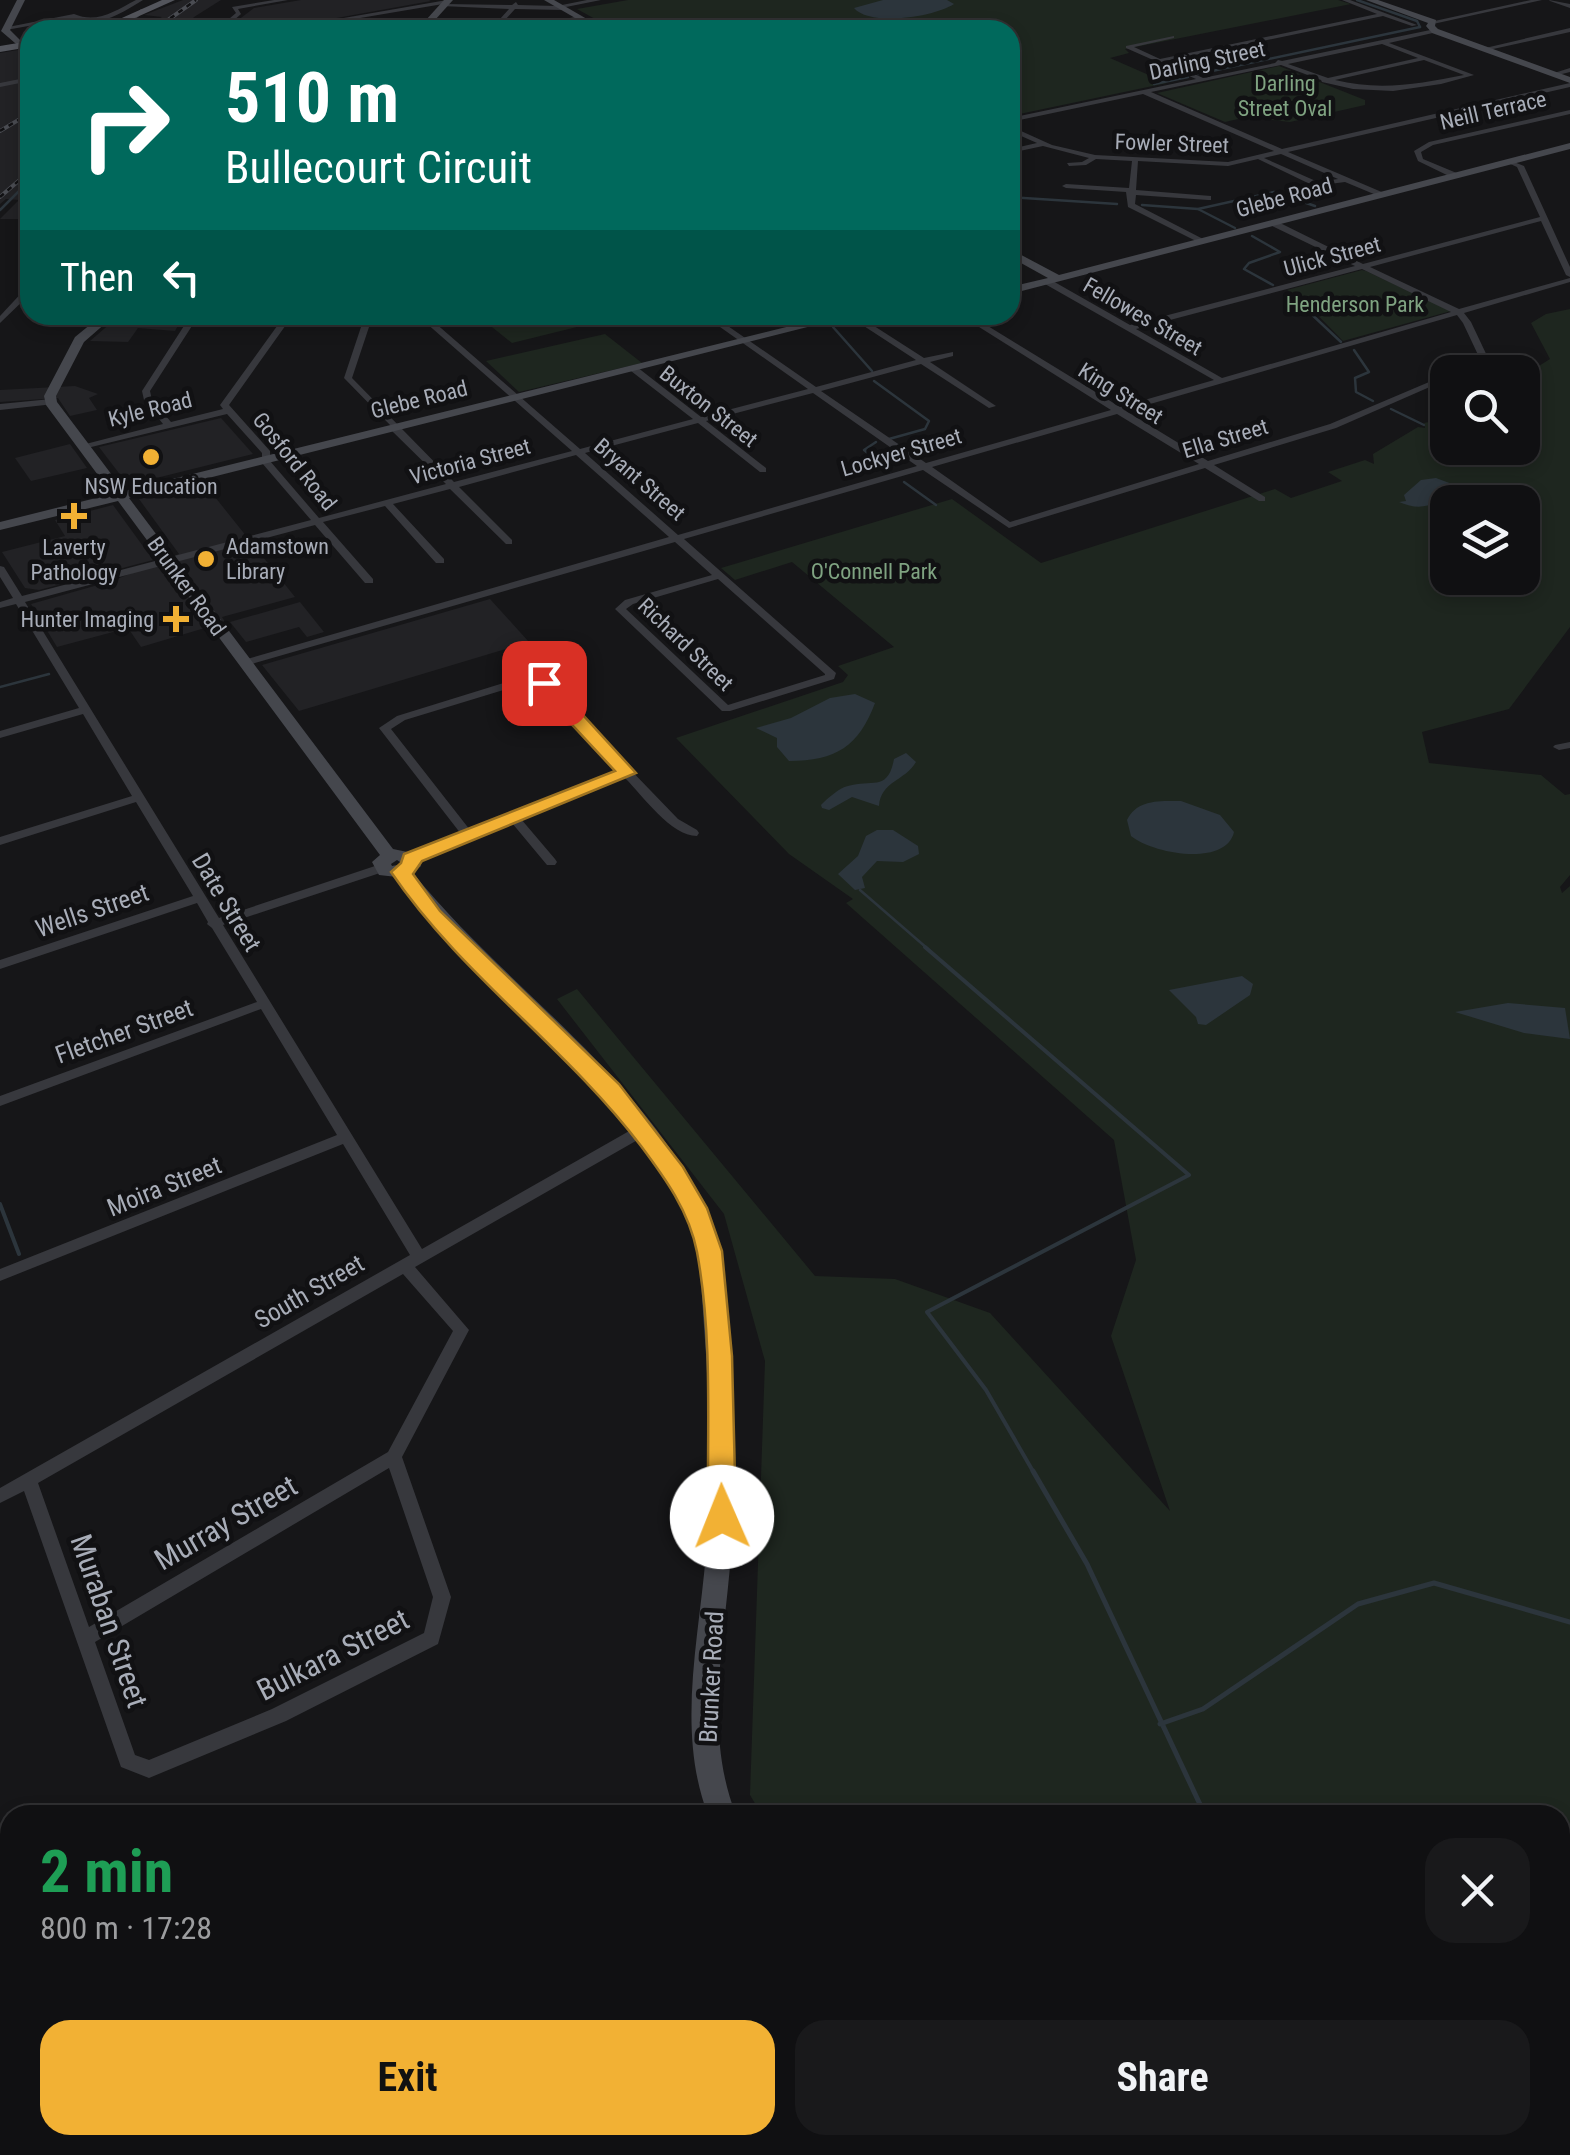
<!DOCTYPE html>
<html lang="en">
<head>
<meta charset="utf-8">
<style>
	body { margin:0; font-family:"Roboto Condensed",sans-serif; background:#19191b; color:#f1f3f6; height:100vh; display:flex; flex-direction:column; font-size:38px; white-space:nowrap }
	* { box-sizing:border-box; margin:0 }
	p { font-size:32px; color:#9c9d9f }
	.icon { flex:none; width:55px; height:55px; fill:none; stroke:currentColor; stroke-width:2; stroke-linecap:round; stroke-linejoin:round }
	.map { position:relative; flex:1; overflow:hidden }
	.details { position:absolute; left:0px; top:1805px; width:1570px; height:350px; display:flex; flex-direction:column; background:#101012; border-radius:30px 30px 0 0; box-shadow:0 5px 15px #0003,0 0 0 2px #303032 }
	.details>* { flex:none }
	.top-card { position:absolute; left:20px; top:20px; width:1000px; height:305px; border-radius:30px; box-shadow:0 5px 15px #0003,0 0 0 2px #303032; background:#00695c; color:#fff; overflow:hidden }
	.fabs { position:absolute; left:1430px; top:355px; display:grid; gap:20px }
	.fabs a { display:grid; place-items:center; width:110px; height:110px; border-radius:20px; background:#101012; box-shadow:0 5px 15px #0003,0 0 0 2px #303032; font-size:50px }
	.pin { position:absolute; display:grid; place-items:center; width:85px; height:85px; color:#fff; margin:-42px; border-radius:20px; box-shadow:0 5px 15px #0006 }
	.me { position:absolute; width:110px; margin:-55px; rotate:359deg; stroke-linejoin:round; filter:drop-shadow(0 0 8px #0008) }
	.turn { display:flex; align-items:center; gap:35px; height:210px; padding:0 40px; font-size:45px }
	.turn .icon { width:130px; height:130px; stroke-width:2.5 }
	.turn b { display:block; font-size:70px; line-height:85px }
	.then { display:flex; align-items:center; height:95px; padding:0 40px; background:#0003; gap:20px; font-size:38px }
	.round { display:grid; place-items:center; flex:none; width:105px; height:105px; border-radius:30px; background:#19191b }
	.summary { display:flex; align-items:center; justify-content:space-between; height:170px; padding:0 40px }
	h1 { font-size:60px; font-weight:700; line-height:75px; color:#1e9e55 }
	.action { display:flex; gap:20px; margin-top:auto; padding:20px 40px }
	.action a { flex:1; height:115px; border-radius:30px; background:#f2b134; color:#111; font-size:40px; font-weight:700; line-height:115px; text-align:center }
	.action a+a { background:#19191b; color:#f1f3f6 }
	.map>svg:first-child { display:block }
	.built { fill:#222225 }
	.green { fill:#1e261f; fill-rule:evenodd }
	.water { fill:#2c353c }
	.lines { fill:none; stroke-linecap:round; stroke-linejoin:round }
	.stream-far2 { stroke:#2c353c; stroke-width:2.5 }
	.stream-far1 { stroke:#2c353c; stroke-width:4 }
	.stream { stroke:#2c353c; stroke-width:5 }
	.street { fill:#37383d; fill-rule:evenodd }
	.secondary { fill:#45474d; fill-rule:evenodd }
	.primary { fill:#53555c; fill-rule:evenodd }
	.rail-casing { stroke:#4a4c52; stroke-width:4 }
	.rail { stroke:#111113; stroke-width:2.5; stroke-dasharray:5; stroke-linecap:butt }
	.route { fill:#f2b134; stroke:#9d7322; stroke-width:2.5 }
	.poi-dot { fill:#f2b134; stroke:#111113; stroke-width:4 }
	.labels { text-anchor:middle; stroke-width:9; stroke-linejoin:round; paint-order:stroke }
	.far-street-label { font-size:22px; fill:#a8adb8; stroke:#111113 }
	.far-park-label { font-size:22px; fill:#7fa381; stroke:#111113 }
	.far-poi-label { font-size:22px; fill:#a8adb8; stroke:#111113 }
	.street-label { font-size:25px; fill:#a8adb8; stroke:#111113 }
	.near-street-label { font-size:30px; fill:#a8adb8; stroke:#111113 }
</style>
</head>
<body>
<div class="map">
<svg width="1570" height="2155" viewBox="0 0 1570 2155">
	<rect width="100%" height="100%" fill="#161618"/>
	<!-- built -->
	<g class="built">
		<path d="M183 0H221L194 17 184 30H142L162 17 144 15Z"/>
		<path d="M301 0H429L431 1 270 30H225L254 8Z"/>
		<path d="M30 48V96L22 100 30 99V213L23 219H0L19 200 6 199 0 204V53Z"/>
		<path d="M119 316 182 318 175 331 138 328 128 342 90 341Z"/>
		<path d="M75 386 98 394 89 398 97 410 70 416 58 398 0 402V390Z"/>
		<path d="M221 418 253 454 128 485 99 447Z"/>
		<path d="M70 444 87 468 31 481 15 458Z"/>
		<path d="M203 482 295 597 222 617 225 622 141 647 128 628 57 647 31 604 112 581 179 554 139 499Z"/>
		<path d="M113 505 153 560 39 590 25 588 2 552 65 536 55 520Z"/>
		<path d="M490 599 529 642 299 711 262 665Z"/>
		<path d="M300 602 324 632 307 637 299 627 246 642 230 622Z"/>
	</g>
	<!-- green -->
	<g class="green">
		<path d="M628 0H1338L1351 4 1125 49 1129 53 1110 58 1167 83 1010 116V30H615L577 9Z"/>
		<path d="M1279 66 1365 100V105L1290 122 1247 117 1225 122 1157 93Z"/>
		<path d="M1362 270 1366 271 1451 311 1343 341 1299 296 1287 290Z"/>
		<path d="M1570 309V627L1509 709 1422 732 1429 763 1541 775 1565 795 1570 794V875L1560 887 1562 893 1570 886V2155H944L940 2145H1560V1815H762L750 1795 765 1361 724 1214 557 999 577 989 815 1276 895 1279 990 1313 1170 1511 1111 1336 1136 1260 1114 1140 846 903 853 899 789 854 676 738 843 682 848 675 838 666 894 647 792 562 735 580 721 568 952 499 1041 563 1275 489 1291 498 1342 481 1328 472 1365 460 1374 464 1373 454 1418 427 1425 428 1424 423 1447 418 1448 448H1522L1523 376 1550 359 1531 323 1546 314ZM1448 502H1522V578H1448Z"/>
		<path d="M477 315H567L581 326 512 343Z"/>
		<path d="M605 334 642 363 519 392 486 361Z"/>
	</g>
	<!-- water -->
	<g class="water">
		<path d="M883 0H947L954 4C934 17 870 27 854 8Z"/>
		<path d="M1436 478 1452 484 1453 490C1435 505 1422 512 1399 502L1406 501 1404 495 1421 480Z"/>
		<path d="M855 694 875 703C859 746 836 761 789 761L777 747V738L756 728 791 718 830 698Z"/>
		<path d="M906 753 916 762C905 781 881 781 879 806L852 797 829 810 822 808 821 805C828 798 839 788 848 786 872 779 888 792 894 759Z"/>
		<path d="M1181 801 1220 815 1234 832C1226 867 1153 854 1131 836L1127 820C1137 799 1160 801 1181 801Z"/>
		<path d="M877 830H893L918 846 919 854 903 862 877 861 862 877 865 888 855 890 838 874 858 856 866 836Z"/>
		<path d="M1242 976 1253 984 1250 995 1206 1025 1198 1024 1196 1017 1169 990Z"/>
		<path d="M1508 1003 1565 1008 1570 1039 1524 1033 1455 1012Z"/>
	</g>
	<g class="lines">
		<!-- stream-far2 -->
		<g class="stream-far2">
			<path d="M1357 0 1417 21 1420 27"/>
			<path d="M1198 74 1420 27"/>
			<path d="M1154 84 1188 77"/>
			<path d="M1010 197 1117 204"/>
			<path d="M1142 205 1198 209 1274 192 1315 206"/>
			<path d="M1198 209 1235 228"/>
			<path d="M0 210 30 180"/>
			<path d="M1252 236 1280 252 1249 263 1244 269 1273 285"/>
			<path d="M1289 293 1341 342"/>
			<path d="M833 327 872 371"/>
			<path d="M1354 350 1369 372 1355 378 1356 392 1373 401"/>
			<path d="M874 381 929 421 925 429 889 439"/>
			<path d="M1391 409 1424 425"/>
			<path d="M876 442 864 450 890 471"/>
			<path d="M904 482 936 505"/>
			<path d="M0 687 49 674"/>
			<path d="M860 890 928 949"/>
		</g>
		<!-- stream-far1 -->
		<g class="stream-far1">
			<path d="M925 947 1189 1175 927 1312 986 1390 1034 1473"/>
			<path d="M0 1204 19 1254"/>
		</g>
		<!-- stream -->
		<g class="stream">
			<path d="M1033 1471 1087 1564 1205 1815"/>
			<path d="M1160 1724 1203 1709 1358 1604 1434 1583 1570 1622"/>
			<path d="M1560 1971 1570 1973"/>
			<path d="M1318 2145 1320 2155"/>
		</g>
		<!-- street -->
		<g class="street">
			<path d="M136 0H143C122 13 98 29 73 18L6 30 3 28 74 14C97 24 115 11 136 0Z"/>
			<path d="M274 0H288L238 9 241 14 223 30H216L236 13 232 7Z"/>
			<path d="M447 0 449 3 289 30H275Z"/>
			<path d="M587 0H601L566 7 564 10 515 9 496 30H490L509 9 441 6 444 4 512 5 516 2 518 5 557 6Z"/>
			<path d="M1342 0H1350L1417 25 1412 26 1383 16 1166 61 1203 78 1275 63 1278 60 1282 61 1435 29 1437 32 1389 43 1474 75 1441 84 1393 91 1353 89 1322 82 1321 80 1281 65 1151 92 1282 149 1570 83V87L1288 152 1384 193 1385 195 1381 197 1345 182 1314 186 1258 159 1228 166 1138 161 1136 190 1211 196V200H1208L1136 195 1135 204 1205 240 1206 242 1202 244 1128 207 1126 192 1066 188 1062 186 1066 184 1129 188 1132 161 1096 159 1086 165 1069 166 1067 163 1082 162 1089 158 1043 146 1010 153V149L1037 143 1010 131V126L1052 145 1095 155 1228 162 1274 151 1143 94 1010 122V118L1196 79 1126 48V46L1174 36V38L1134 47 1160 59 1377 14ZM1382 44 1418 58 1328 78 1288 64ZM1424 60 1464 75C1420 84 1379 91 1335 80ZM1281 154 1338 179 1318 182 1264 158Z"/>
			<path d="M1531 0H1542L1433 24 1430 22Z"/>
			<path d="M1549 0 1570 4V8L1550 1Z"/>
			<path d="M141 9 146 10 123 30H116Z"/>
			<path d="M580 16 582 19 569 21 562 30H556L565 19Z"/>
			<path d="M1570 28V32L1484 51 1481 49Z"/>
			<path d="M1570 68V72L1554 76 1551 74Z"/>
			<path d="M30 77V81L0 87V83Z"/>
			<path d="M1570 110V114L1433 145 1421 152 1423 159 1459 174V178H1453L1418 161 1414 151 1429 142Z"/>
			<path d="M1509 160 1524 166 1570 267V277L1566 275 1541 221 1370 267 1459 309 1570 278V282L1464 313 1471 322 1489 360 1488 362 1462 372H1452L1480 359 1463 323 1457 315 1126 411 1208 461 1330 424 1448 374V379L1336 428 1214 465 1265 497V501H1259L1205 468 1009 528 923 470 684 539 836 673 834 679 730 711H722L615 609 625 600 712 575 675 542 248 665 244 666 239 663 240 661 669 537 576 455 459 487 512 540V544H506L450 489 393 504 444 559V563H436L385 506 323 522 373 579V583H365L315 525 25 602 219 918 378 865 382 864 388 868 386 871 223 925 422 1249 638 1126H648L650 1130 648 1134 415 1267 469 1330 402 1457 451 1597 438 1644 286 1721 149 1778 121 1767 24 1491 0 1503V1488L410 1255 343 1144 0 1281V1269L337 1135 261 1009 0 1106V1096L257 1002 212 928 207 924 208 922 197 903 0 969V960L193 896 136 802 0 845V837L132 796 83 714 0 738V731L79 708 16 604 0 608V602L13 598 0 577V566L4 567 22 596 311 520 262 463V453L227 414 83 449 78 446 163 424 144 400 142 391 191 315H199L150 391 152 400 171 422 223 409 220 405 285 315H293L229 405 270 451V461L319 518 446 484 392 431V427L344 378 365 315H373L352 378 454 482 572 451 417 315H426L580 449 693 419 631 371V367H637L701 417 808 389 703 315H712L816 387 916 360 847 315H857L924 358 953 352V356L930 362 996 406 989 408 921 364 821 391 926 463 1111 410 960 315H970L1120 407 1214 380 1045 284V280H1051L1130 325 1355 266 1270 225V221H1276L1363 264 1540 217 1517 167 1506 162ZM1362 269 1451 312 1222 378 1136 329ZM813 393 917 466 678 535 585 453 698 423 760 472H766V468L706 421ZM1117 414 1199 464 1010 522 932 467ZM718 579 825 674V675L728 705 626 609 633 604ZM403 1274 453 1331 388 1452 89 1627 38 1483ZM389 1468 433 1597 424 1633 272 1709 149 1760 135 1755 95 1642Z"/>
			<path d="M27 287H30V294L0 323V316Z"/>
			<path d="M51 399 55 402 54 404 0 410V404Z"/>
			<path d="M525 650 530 653 540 676 678 819 697 830 699 833 697 836C671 836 643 796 625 778L521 819 555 859 557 862 555 865H547L512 823 415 861H407L405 858 407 855 461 834 379 728 397 716 529 675 520 653ZM533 681 620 772 470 830 391 729 405 720Z"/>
			<path d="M1570 742V748L1559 750 1553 747 1555 745Z"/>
			<path d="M10 1981V2001L0 2002V1982Z"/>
			<path d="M321 2145H343L347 2155H325Z"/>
			<path d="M671 2145H693L697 2155H675Z"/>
		</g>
		<!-- secondary -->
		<g class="secondary">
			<path d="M17 0H25L10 30 26 46 22 49 1 31Z"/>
			<path d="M444 0H453L426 30H417Z"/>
			<path d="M544 0H554L606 30H596Z"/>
			<path d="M1366 0H1378L1436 20 1435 26 1438 29 1570 77V83L1432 33 1426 26 1428 23Z"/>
			<path d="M1570 143V149L1010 294V287L1048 278 1010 257V249L1059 275Z"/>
			<path d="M102 315H115L84 342 56 396 57 402 124 491 835 315H855L129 498 393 849 417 854 421 866 413 873C506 988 639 1072 705 1208 723 1244 724 1286 727 1326 733 1402 735 1477 731 1553 725 1640 703 1731 736 1815H708C676 1731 699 1640 706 1553 711 1477 710 1402 704 1326 701 1286 701 1244 683 1207 636 1109 548 1038 471 963 444 936 420 907 397 877L379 875 372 862 380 855 118 501 0 530V522L112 494 46 405 44 396 75 337ZM397 860 403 864 392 866 391 864Z"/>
			<path d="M863 2145H895L898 2155H866Z"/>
		</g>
		<!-- primary -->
		<g class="primary">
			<path d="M162 0H175L108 30H95Z"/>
			<path d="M30 41V47L0 52V46Z"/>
		</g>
		<defs>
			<g id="rail">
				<path d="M154 30 196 0"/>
				<path d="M0 131 30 113"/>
				<path d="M0 197 30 171"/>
			</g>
		</defs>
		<!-- rail casing -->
		<use href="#rail" class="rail-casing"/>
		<!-- rail -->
		<use href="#rail" class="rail"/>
	</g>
	<!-- route -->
	<path class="route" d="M544 678 550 679 636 773 422 861 413 874 440 911 619 1084 683 1167 707 1208 722 1251 732 1356 736 1517 732 1526 722 1529 712 1526 708 1517C707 1430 713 1338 697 1252 689 1211 665 1178 641 1146 566 1047 461 975 391 872L401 863 404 854 615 771 537 687V679Z"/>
	<!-- markers -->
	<g class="poi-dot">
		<circle cx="151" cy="457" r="10"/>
		<path d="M69 501h10v10h10v10h-10v10h-10v-10h-10v-10h10z"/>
		<circle cx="206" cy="559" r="10"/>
		<path d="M171 604h10v10h10v10h-10v10h-10v-10h-10v-10h10z"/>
	</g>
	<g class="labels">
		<!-- far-street labels -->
		<g class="far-street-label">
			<text transform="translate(1207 60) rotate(-12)" y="8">Darling Street</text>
			<text transform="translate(1493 110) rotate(-13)" y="8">Neill Terrace</text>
			<text transform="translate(1172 143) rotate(2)" y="8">Fowler Street</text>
			<text transform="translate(1284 197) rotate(-15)" y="8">Glebe Road</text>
			<text transform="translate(1332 256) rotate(-15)" y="8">Ulick Street</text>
			<text transform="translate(1143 316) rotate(30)" y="8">Fellowes Street</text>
			<text transform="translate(1121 393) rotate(32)" y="8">King Street</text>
			<text transform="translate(419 399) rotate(-14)" y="8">Glebe Road</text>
			<text transform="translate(709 406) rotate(38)" y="8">Buxton Street</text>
			<text transform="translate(150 409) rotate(-14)" y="8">Kyle Road</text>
			<text transform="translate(1225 438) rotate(-17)" y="8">Ella Street</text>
			<text transform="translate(901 452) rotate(-16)" y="8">Lockyer Street</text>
			<text transform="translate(295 461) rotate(51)" y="8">Gosford Road</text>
			<text transform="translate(470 461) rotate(-15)" y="8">Victoria Street</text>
			<text transform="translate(640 479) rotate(41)" y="8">Bryant Street</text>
			<text transform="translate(187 586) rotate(54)" y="8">Brunker Road</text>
			<text transform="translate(686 644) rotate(44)" y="8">Richard Street</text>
		</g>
		<!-- far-park labels -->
		<g class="far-park-label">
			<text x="1285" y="91">Darling<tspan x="1285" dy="25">Street Oval</tspan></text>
			<text x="1355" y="312">Henderson Park</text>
			<text x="874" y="579">O'Connell Park</text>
		</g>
		<!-- far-poi labels -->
		<g class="far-poi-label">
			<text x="151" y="494">NSW Education</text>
			<text x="226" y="554" text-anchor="start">Adamstown<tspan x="226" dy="25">Library</tspan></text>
			<text x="74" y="555">Laverty<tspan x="74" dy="25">Pathology</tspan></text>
			<text x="154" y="627" text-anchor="end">Hunter Imaging</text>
		</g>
		<!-- street labels -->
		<g class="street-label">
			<text transform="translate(227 902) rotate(59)" y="9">Date Street</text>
			<text transform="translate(92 910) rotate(-19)" y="9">Wells Street</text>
			<text transform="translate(124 1031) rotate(-20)" y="9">Fletcher Street</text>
			<text transform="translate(164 1186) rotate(-22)" y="9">Moira Street</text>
			<text transform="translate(309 1291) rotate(-30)" y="9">South Street</text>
			<text transform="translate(711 1677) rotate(-87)" y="9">Brunker Road</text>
		</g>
		<!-- near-street labels -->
		<g class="near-street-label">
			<text transform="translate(226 1523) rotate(-30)" y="10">Murray Street</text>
			<text transform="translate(109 1621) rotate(71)" y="10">Muraban Street</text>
			<text transform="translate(333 1655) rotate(-27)" y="10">Bulkara Street</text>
		</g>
	</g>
</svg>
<div class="fabs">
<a><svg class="icon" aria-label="search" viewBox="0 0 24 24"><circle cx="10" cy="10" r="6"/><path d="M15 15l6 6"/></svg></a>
<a><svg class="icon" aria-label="layers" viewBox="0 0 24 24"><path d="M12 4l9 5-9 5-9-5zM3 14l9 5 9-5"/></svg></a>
</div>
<div class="pin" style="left:544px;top:683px;background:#d93025"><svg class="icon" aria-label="arrive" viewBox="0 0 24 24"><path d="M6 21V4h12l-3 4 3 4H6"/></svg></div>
<svg class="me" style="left:722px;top:1517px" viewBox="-20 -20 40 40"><circle r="19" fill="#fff"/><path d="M0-13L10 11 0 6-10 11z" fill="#f2b134"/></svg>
<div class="top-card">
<div class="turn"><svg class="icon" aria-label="right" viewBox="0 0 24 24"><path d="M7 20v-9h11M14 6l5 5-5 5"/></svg><div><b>510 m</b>Bullecourt Circuit</div></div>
<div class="then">Then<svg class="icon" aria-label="left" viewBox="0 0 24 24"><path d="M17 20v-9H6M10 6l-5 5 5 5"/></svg></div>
</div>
<section class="details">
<div class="summary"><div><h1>2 min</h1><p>800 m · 17:28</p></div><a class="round"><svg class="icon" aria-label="close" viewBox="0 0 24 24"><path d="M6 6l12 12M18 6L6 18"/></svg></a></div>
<div class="action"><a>Exit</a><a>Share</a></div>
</section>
</div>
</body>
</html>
